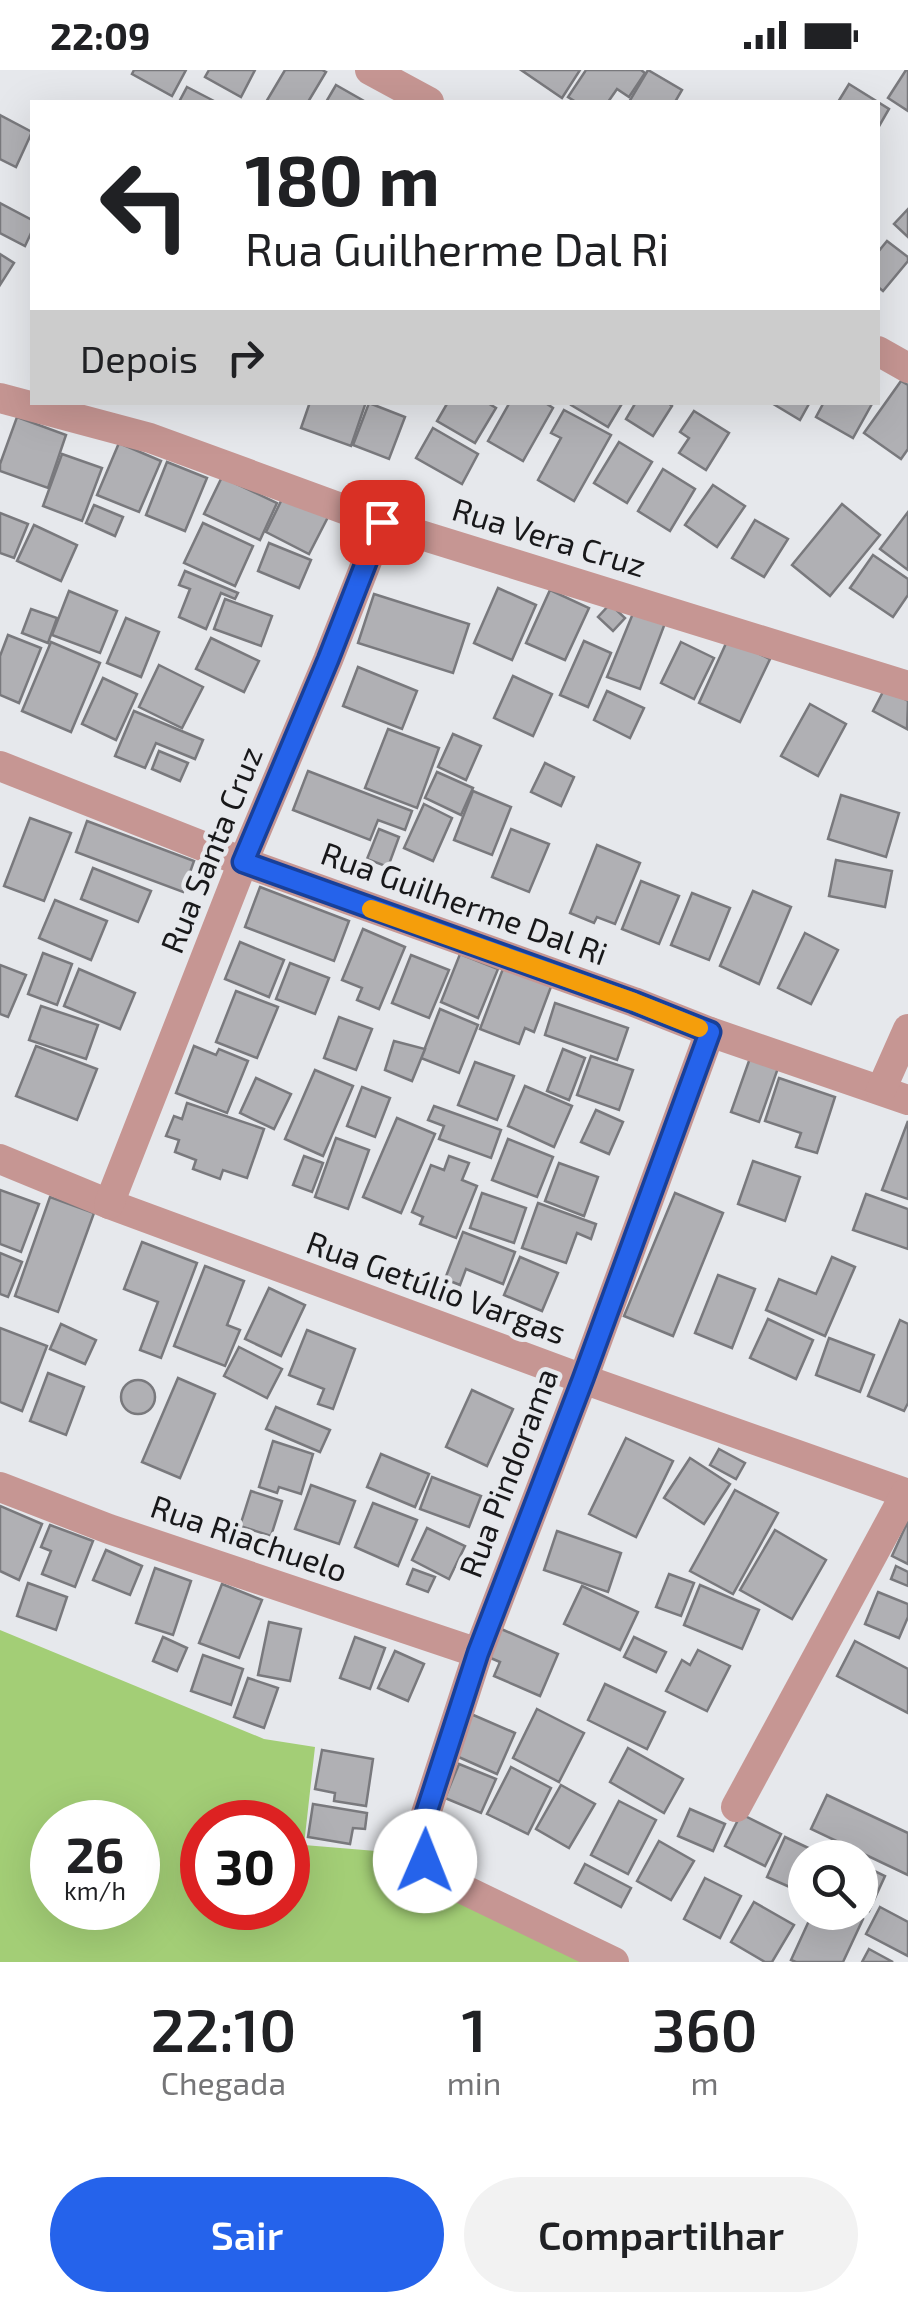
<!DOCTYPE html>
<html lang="pt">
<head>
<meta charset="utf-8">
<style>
	body { margin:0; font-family:"Exo 2",sans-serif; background:#f2f2f2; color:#202124; height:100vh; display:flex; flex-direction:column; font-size:38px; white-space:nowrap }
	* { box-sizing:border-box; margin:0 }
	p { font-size:32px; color:#757577 }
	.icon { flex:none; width:55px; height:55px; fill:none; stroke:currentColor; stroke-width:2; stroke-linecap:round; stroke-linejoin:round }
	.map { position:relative; height:1892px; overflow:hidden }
	.sheet { display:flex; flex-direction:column; background:#fff; flex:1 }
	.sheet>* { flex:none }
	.banner { position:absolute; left:30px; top:30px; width:850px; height:305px; border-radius:0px; box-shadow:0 10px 40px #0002; background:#fff; color:#202124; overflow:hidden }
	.fabs { position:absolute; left:788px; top:1770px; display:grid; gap:20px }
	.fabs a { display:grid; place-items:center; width:90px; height:90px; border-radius:50%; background:#fff; box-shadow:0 10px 40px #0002; font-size:50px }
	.speed { position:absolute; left:30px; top:1730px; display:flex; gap:20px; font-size:50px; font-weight:700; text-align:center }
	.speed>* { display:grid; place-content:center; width:130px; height:130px; border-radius:50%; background:#fff; box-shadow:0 10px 40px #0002; line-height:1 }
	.speed small { font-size:25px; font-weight:400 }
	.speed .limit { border:15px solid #d22; background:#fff; color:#111 }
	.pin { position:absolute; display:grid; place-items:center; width:85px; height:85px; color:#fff; margin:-42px; border-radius:20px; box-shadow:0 5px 15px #0006 }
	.me { position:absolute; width:110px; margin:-55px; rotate:1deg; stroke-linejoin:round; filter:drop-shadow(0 0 8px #0008) }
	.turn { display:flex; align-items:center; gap:35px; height:210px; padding:0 50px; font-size:45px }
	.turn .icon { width:130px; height:130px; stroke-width:2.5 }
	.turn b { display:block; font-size:70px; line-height:85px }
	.then { display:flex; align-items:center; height:95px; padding:0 50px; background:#0003; gap:20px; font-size:38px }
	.eta { display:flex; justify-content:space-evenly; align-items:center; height:170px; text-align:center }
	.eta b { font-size:60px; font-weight:600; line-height:70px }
	.cta { display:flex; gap:20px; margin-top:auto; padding:20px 50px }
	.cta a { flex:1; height:115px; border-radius:60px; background:#2563eb; color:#fff; font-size:40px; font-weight:600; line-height:115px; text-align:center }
	.cta a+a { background:#f2f2f2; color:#202124 }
	.status { display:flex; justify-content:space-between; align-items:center; height:70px; padding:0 50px; background:#fff; direction:ltr }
	.status svg { height:28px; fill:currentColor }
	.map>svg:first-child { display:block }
	.green { fill:#a3ce76; fill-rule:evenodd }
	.building { fill:#b0b0b4; stroke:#79797d; stroke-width:2.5 }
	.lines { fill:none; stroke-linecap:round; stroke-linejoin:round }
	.minor { stroke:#c69693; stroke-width:30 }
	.route-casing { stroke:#184099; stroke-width:25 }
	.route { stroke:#2563eb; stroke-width:18 }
	.slow { stroke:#f59e0b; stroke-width:18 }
	.labels { text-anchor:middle; stroke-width:9; stroke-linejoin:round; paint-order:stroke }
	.street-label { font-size:32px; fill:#18181a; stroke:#e6e8ec }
</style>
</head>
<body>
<div class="status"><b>22:09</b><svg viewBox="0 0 49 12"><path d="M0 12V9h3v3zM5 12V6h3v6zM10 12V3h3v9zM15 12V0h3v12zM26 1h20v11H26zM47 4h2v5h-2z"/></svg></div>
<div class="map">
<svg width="908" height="1892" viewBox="0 0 908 1892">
	<rect width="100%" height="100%" fill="#e6e8ec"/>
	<!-- green -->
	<path class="green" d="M0 1560 264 1669 315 1677 304 1775 400 1783 424 1809 582 1892H0ZM52 1752H138V1838H52ZM202 1752H288V1838H202Z"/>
	<!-- building -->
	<g class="building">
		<path d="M134 0H186L172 26 132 4Z"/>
		<path d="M209 0H255L241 27 205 7Z"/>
		<path d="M285 0H322L326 2 308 32H266Z"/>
		<path d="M521 0H580L562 28Z"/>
		<path d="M586 0H641L645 3 629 27 617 19 608 32H576L568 27Z"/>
		<path d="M648 0 682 20 675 32H629Z"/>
		<path d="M906 0H908V41L888 28Z"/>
		<path d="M849 14 889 39 878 58V32H838Z"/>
		<path d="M336 15 364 31V32H326Z"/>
		<path d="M187 17 216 32H179Z"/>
		<path d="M0 45 32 62 16 97 0 89Z"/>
		<path d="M0 133 32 150V161L25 176 0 163Z"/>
		<path d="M908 139V167L894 154Z"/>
		<path d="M887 171 908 187V191L883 221 878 217V182Z"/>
		<path d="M0 184 14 193 0 215Z"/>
		<path d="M901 311 908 315V379L901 389 864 363Z"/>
		<path d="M310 332H366L351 376 301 358Z"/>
		<path d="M448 332H486L496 338 475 373 437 351Z"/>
		<path d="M510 332H544L553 338 523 391 488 371Z"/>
		<path d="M572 332H623L608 357 571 335Z"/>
		<path d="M636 332H667L672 336 653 366 626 349Z"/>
		<path d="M770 332H810L800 350Z"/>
		<path d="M824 332H873L853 368 816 347Z"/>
		<path d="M369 333 405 347 389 389 353 375Z"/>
		<path d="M564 340 611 365 574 431 538 410 561 368 551 363Z"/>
		<path d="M694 341 729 363 706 400 679 383 689 368 680 362Z"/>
		<path d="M17 347 66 365 48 418 0 401V394Z"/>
		<path d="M433 358 478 384 462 414 416 388Z"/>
		<path d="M619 372 652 392 627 433 594 413Z"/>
		<path d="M119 373 161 391 139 442 97 425Z"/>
		<path d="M62 384 102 398 82 451 43 436Z"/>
		<path d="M167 392 207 408 185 461 146 445Z"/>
		<path d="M663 399 695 419 670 461 638 441Z"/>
		<path d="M222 407 277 433 260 470 204 444Z"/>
		<path d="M713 415 745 436 717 477 685 455Z"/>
		<path d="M284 425 328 447 309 484 266 462Z"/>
		<path d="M842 434 880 465 830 526 792 495Z"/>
		<path d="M94 435 123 447 115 466 86 453Z"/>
		<path d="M908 442V500L880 479Z"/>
		<path d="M0 443 28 454 14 488 0 483Z"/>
		<path d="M755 450 788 469 764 507 732 488Z"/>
		<path d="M203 453 253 476 235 516 184 493Z"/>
		<path d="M34 455 77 475 61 511 17 491Z"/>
		<path d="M269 473 311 490 299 518 258 501Z"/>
		<path d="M873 485 908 509V525L893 547 850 518Z"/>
		<path d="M185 501 238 523 235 529 221 523 206 559 179 547 190 519 179 515Z"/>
		<path d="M498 518 536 535 512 590 474 573Z"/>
		<path d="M550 520 589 538 565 590 526 573Z"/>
		<path d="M69 521 117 541 100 583 52 565Z"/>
		<path d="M374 524 469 554 453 603 358 573Z"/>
		<path d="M225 529 272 546 261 576 214 559Z"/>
		<path d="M610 534 625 548 613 561 598 547Z"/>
		<path d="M636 536 667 548 640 619 607 607Z"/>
		<path d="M31 539 57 548 48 573 22 563Z"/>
		<path d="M126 548 159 562 141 607 107 593Z"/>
		<path d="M8 565 41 578 19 633 0 625V586Z"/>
		<path d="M211 568 259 591 244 622 196 599Z"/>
		<path d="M728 569 770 589 740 652 699 633Z"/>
		<path d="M584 571 611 583 588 637 560 625Z"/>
		<path d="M51 572 100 593 71 662 22 641Z"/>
		<path d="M681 572 714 588 694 629 661 613Z"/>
		<path d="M159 595 203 617 182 658 139 637Z"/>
		<path d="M358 597 417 621 402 659 343 636Z"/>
		<path d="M513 606 552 624 533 666 494 648Z"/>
		<path d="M103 608 137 624 116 670 82 654Z"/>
		<path d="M885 618 908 631 907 659 873 641Z"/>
		<path d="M607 621 644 638 630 668 594 650Z"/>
		<path d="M810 634 846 654 818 706 781 686Z"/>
		<path d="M134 641 203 670 195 689 156 673 145 698 115 686Z"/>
		<path d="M388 659 439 678 417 738 365 718Z"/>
		<path d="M453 664 481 676 466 710 438 697Z"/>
		<path d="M159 681 188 693 180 711 152 699Z"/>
		<path d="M545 693 574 707 561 736 531 722Z"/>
		<path d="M308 701 412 741 405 760 378 750 370 770 293 740Z"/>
		<path d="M437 702 473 718 461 745 425 728Z"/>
		<path d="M473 721 511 737 492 785 454 770Z"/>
		<path d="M841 725 899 743 886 787 828 769Z"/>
		<path d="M424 734 452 748 433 791 404 778Z"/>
		<path d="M30 748 71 763 44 831 4 816Z"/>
		<path d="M87 751 194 791 183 822 76 782Z"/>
		<path d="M379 759 399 767 388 797 367 789Z"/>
		<path d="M511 759 549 774 529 822 492 807Z"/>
		<path d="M597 775 640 793 615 854 597 847 594 853 570 843Z"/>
		<path d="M836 790 892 801 885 837 829 826Z"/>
		<path d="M93 798 151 821 138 852 81 829Z"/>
		<path d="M641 811 679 826 659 874 622 859Z"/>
		<path d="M260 817 349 851 334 891 245 857Z"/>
		<path d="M753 821 791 837 759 914 720 896Z"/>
		<path d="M692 823 730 838 709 890 671 875Z"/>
		<path d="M55 830 107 851 91 890 39 868Z"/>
		<path d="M363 859 405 877 379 939 357 930 362 918 342 910Z"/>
		<path d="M805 863 838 880 811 934 778 918Z"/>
		<path d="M240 872 284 890 269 927 225 909Z"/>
		<path d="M43 883 72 894 57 935 28 924Z"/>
		<path d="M460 884 498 899 478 948 441 932Z"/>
		<path d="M411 885 449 900 429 948 392 933Z"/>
		<path d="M290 893 329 908 315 944 276 929Z"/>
		<path d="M0 895 26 905 8 947 0 944Z"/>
		<path d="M504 896 552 914 534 962 525 958 519 974 480 959Z"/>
		<path d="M79 899 135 923 120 959 64 936Z"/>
		<path d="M236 921 278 937 257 988 216 972Z"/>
		<path d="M555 933 628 958 617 990 545 965Z"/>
		<path d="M41 936 98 955 86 989 29 970Z"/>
		<path d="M440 939 478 955 459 1003 421 988Z"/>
		<path d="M339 947 372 959 356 1000 324 988Z"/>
		<path d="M394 971 425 979 412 1011 385 1000Z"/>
		<path d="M36 976 97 999 77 1050 16 1026Z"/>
		<path d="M194 976 216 985 219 979 248 991 227 1043 176 1023Z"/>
		<path d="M563 979 585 988 569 1030 547 1021Z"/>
		<path d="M591 986 633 1000 619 1040 577 1025Z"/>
		<path d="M750 988 778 998 759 1052 731 1042Z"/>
		<path d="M475 992 514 1006 497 1050 458 1035Z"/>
		<path d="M315 1000 353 1016 323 1086 285 1069Z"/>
		<path d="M256 1008 291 1024 274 1059 240 1043Z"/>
		<path d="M779 1008 835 1027 817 1083 796 1077 801 1063 765 1051Z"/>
		<path d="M525 1016 572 1036 554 1077 508 1056Z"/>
		<path d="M362 1017 390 1028 375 1067 347 1056Z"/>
		<path d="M187 1033 264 1059 247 1108 223 1100 220 1109 193 1099 196 1090 175 1082 179 1070 166 1066 174 1046 182 1049Z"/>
		<path d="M434 1036 501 1060 491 1088 439 1069 444 1056 428 1050Z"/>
		<path d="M596 1040 623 1052 609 1084 581 1072Z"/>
		<path d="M397 1048 435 1064 401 1143 363 1127Z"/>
		<path d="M908 1051V1129L882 1120Z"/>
		<path d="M336 1068 369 1080 348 1139 315 1127Z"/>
		<path d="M508 1069 553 1087 537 1127 492 1110Z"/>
		<path d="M304 1086 323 1093 312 1122 293 1115Z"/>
		<path d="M449 1086 469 1093 462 1110 477 1116 456 1168 420 1154 423 1147 412 1142 431 1095 444 1100Z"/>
		<path d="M753 1091 800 1107 785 1151 738 1134Z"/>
		<path d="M559 1093 598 1107 584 1146 545 1131Z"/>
		<path d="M0 1120 39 1134 21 1182 0 1174Z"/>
		<path d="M482 1123 526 1138 514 1173 470 1158Z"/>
		<path d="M675 1123 723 1143 673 1266 624 1246Z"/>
		<path d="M866 1124 908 1139V1179L853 1160Z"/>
		<path d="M50 1127 94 1143 58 1242 15 1226Z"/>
		<path d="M538 1133 596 1154 591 1169 577 1163 566 1193 522 1178Z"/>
		<path d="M463 1162 515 1182 503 1214 466 1199 460 1215 445 1209Z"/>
		<path d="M142 1172 197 1193 161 1288 140 1280 158 1232 124 1219Z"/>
		<path d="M0 1183 22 1192 8 1227 0 1224Z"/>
		<path d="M520 1187 558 1203 542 1241 504 1225Z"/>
		<path d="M832 1187 855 1197 825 1266 766 1240 779 1209 816 1224Z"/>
		<path d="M205 1196 244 1211 227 1255 240 1260 225 1296 174 1276Z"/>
		<path d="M718 1205 755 1219 732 1278 695 1263Z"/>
		<path d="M269 1218 305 1235 281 1286 245 1269Z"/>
		<path d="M768 1249 813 1270 796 1309 750 1288Z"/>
		<path d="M900 1250 908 1254V1333L904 1341 868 1326Z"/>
		<path d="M61 1254 96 1270 85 1294 50 1279Z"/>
		<path d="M0 1258 47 1276 22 1341 0 1332Z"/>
		<path d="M307 1260 355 1279 333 1339 318 1334 324 1319 289 1305Z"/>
		<path d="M829 1268 874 1285 860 1322 816 1305Z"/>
		<path d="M239 1277 282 1299 267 1328 224 1306Z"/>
		<path d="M48 1303 84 1317 66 1365 30 1351Z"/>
		<path d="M178 1308 215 1324 180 1408 142 1392Z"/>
		<circle cx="138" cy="1327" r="17"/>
		<path d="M472 1320 513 1339 487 1396 446 1377Z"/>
		<path d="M276 1337 330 1360 320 1382 266 1359Z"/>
		<path d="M626 1368 673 1391 636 1467 589 1444Z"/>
		<path d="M273 1371 313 1384 301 1424 279 1417 277 1423 259 1417Z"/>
		<path d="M719 1379 745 1393 736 1409 710 1395Z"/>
		<path d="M381 1384 429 1404 415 1437 367 1417Z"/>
		<path d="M690 1388 730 1414 704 1454 664 1428Z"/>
		<path d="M432 1407 481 1426 469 1457 420 1439Z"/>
		<path d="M311 1415 355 1431 339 1474 295 1459Z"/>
		<path d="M735 1420 778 1443 733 1524 690 1501Z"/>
		<path d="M251 1421 282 1431 271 1466 240 1456Z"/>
		<path d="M373 1433 417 1450 398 1496 355 1477Z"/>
		<path d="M0 1436 42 1454 19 1510 0 1501Z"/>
		<path d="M908 1451V1494L892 1486Z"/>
		<path d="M50 1455 93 1471 75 1517 42 1504 51 1481 41 1477Z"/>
		<path d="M427 1458 465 1476 449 1509 412 1490Z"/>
		<path d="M775 1460 826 1490 792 1549 740 1520Z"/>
		<path d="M557 1461 621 1483 608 1522 544 1500Z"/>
		<path d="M106 1480 142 1496 130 1525 93 1510Z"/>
		<path d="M896 1496 908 1502V1516L891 1509Z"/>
		<path d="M155 1498 191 1511 173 1565 136 1553Z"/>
		<path d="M413 1499 435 1507 428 1522 407 1514Z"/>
		<path d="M669 1504 694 1513 681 1546 656 1537Z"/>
		<path d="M28 1513 67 1527 56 1560 17 1546Z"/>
		<path d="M222 1514 262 1530 239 1588 199 1573Z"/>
		<path d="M700 1515 759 1540 742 1579 684 1555Z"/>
		<path d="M582 1516 638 1542 620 1580 564 1554Z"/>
		<path d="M878 1522 908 1534V1547L899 1568 865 1554Z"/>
		<path d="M269 1552 301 1559 290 1611 258 1605Z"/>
		<path d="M499 1558 558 1584 540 1626 494 1606 500 1592 486 1586Z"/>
		<path d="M163 1567 187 1578 177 1601 153 1591Z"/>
		<path d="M355 1567 385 1578 370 1619 340 1608Z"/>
		<path d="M634 1567 666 1582 656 1602 624 1587Z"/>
		<path d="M855 1571 908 1599V1643L837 1606Z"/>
		<path d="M698 1580 730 1596 707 1641 666 1621 682 1590 690 1595Z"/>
		<path d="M395 1581 424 1594 408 1631 378 1618Z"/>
		<path d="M203 1585 243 1599 231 1635 191 1621Z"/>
		<path d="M248 1608 278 1618 264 1658 234 1647Z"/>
		<path d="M605 1614 665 1642 647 1679 588 1650Z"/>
		<path d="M537 1639 584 1663 559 1712 513 1688Z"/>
		<path d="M471 1644 515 1663 497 1704 454 1685Z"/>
		<path d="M628 1678 683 1709 664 1743 610 1712Z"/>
		<path d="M322 1680 373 1689 366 1736 334 1731 335 1723 315 1719Z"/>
		<path d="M459 1694 496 1709 481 1743 445 1728Z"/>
		<path d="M511 1697 551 1718 528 1764 487 1744Z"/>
		<path d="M561 1715 595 1734 569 1778 536 1759Z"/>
		<path d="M827 1725 908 1763V1805L811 1759Z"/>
		<path d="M619 1731 656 1750 628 1804 591 1785Z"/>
		<path d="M313 1734 367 1743 365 1759 353 1758 350 1774 308 1767Z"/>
		<path d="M690 1739 725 1754 713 1781 678 1766Z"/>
		<path d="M741 1744 781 1764 765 1796 725 1776Z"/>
		<path d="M785 1767 819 1783 817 1788H805V1813L801 1822 767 1807Z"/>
		<path d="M659 1771 694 1791 671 1830 637 1811Z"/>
		<path d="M585 1794 631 1818 621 1837 575 1813Z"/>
		<path d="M860 1794 885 1806 869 1841 860 1837Z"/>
		<path d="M705 1808 741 1826 720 1868 684 1849Z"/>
		<path d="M754 1832 794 1855 772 1892H765L731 1872Z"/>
		<path d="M880 1837 908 1852V1886L866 1864Z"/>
		<path d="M813 1842H850L863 1849 843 1892H796L791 1890Z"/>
		<path d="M869 1879 893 1892H862Z"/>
	</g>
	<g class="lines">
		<!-- minor -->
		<g class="minor">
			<path d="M370 0 429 32"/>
			<path d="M878 281 908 298"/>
			<path d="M0 328 150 368 382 453 908 616"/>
			<path d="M0 696 243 792 634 932 710 962 908 1030"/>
			<path d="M881 1020 908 959"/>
			<path d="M0 1089 109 1134 583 1309 908 1424"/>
			<path d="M109 1134 243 792 328 590 382 453"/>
			<path d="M0 1417 109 1459 478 1583"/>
			<path d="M736 1737 906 1423"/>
			<path d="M614 1892 444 1810 425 1791 420 1762 478 1583 583 1309 710 962"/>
		</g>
	</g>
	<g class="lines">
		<defs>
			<path id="route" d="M382 452 328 590 243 792 634 932 710 962 583 1309 478 1583 420 1762 425 1791"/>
		</defs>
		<!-- route casing -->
		<use href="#route" class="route-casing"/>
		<!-- route -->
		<use href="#route" class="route"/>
		<!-- slow -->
		<path class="slow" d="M371 839 634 932 699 958"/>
	</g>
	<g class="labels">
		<!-- street labels -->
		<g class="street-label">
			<text transform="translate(549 468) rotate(17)" y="11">Rua Vera Cruz</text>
			<text transform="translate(212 780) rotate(-68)" y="11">Rua Santa Cruz</text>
			<text transform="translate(464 834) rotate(20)" y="11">Rua Guilherme Dal Ri</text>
			<text transform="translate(436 1218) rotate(20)" y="11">Rua Getúlio Vargas</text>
			<text transform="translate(509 1403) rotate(-69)" y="11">Rua Pindorama</text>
			<text transform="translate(249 1469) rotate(19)" y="11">Rua Riachuelo</text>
		</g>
	</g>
</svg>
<div class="fabs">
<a><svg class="icon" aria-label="search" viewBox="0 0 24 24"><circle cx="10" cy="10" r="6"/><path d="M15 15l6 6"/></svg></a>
</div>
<div class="speed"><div>26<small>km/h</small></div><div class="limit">30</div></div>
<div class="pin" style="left:382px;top:452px;background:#d93025"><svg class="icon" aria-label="arrive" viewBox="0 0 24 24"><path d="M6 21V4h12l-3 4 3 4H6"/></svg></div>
<svg class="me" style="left:425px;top:1791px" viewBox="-20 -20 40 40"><circle r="19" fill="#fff"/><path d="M0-13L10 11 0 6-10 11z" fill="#2563eb"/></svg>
<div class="banner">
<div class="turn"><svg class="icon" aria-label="left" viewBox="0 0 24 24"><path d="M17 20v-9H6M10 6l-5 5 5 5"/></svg><div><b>180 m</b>Rua Guilherme Dal Ri</div></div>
<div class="then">Depois<svg class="icon" aria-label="right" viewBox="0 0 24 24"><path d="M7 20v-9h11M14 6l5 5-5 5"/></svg></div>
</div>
</div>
<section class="sheet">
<div class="eta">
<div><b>22:10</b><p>Chegada</p></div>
<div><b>1</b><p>min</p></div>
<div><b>360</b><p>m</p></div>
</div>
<div class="cta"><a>Sair</a><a>Compartilhar</a></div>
</section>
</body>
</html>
